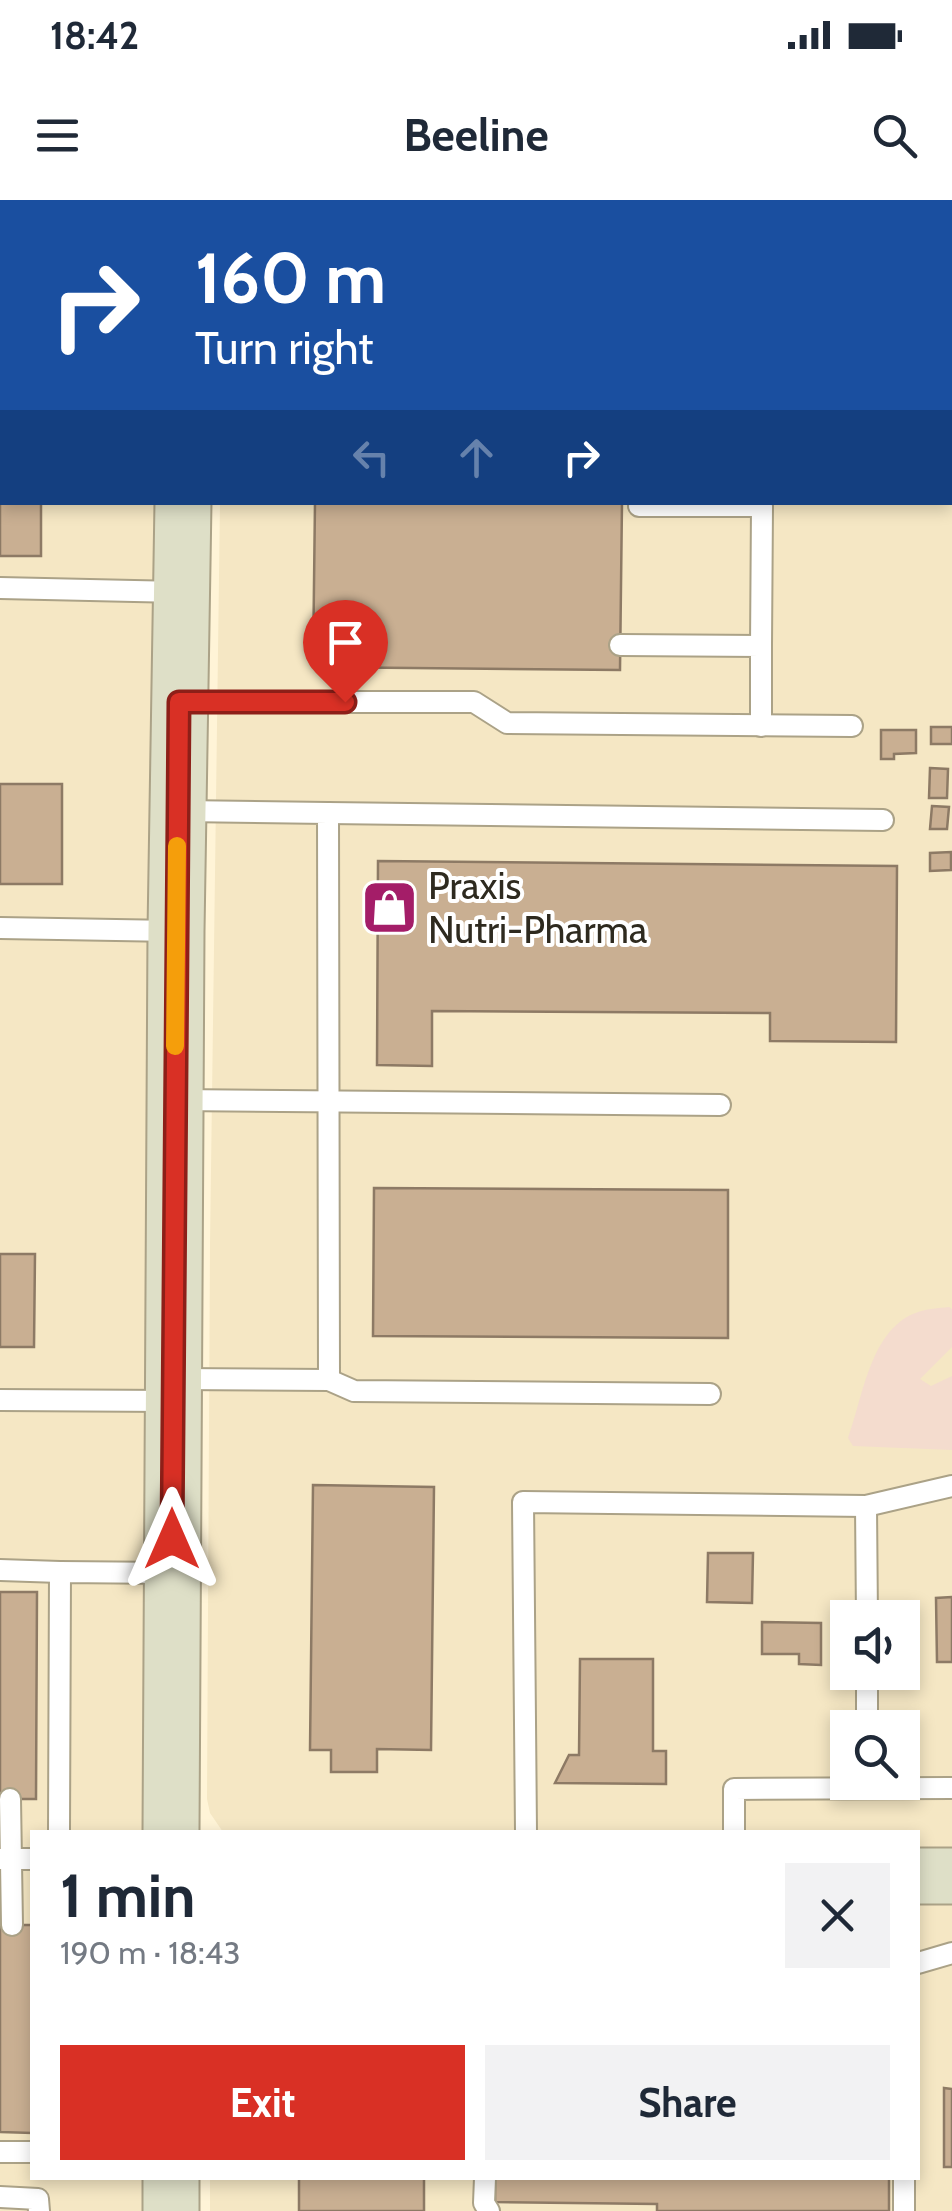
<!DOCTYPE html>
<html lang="en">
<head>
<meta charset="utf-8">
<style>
	body { margin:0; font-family:Cabin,sans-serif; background:#f2f2f3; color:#1f2937; height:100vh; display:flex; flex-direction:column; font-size:38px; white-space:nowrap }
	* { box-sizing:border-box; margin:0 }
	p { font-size:32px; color:#747a83 }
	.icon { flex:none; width:55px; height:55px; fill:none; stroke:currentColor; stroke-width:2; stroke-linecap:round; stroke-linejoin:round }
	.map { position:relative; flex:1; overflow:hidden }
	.panel { position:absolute; left:30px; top:1630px; width:890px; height:350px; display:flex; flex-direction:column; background:#fff; border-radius:0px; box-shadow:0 5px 15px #0003 }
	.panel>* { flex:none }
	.guide { position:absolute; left:0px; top:0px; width:952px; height:305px; box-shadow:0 5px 15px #0003; background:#1a4fa0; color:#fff; overflow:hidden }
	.buttons { position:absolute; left:830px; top:1400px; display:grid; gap:20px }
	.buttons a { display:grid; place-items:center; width:90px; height:90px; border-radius:0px; background:#fff; box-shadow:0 5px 15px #0003; font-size:50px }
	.pin { position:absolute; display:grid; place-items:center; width:85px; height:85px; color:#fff; margin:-102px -42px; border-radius:50% 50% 50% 0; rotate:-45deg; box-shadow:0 0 10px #0007 }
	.pin .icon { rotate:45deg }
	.me { position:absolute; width:110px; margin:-55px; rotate:0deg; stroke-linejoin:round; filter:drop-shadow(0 0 8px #0008) }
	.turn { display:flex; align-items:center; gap:35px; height:210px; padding:0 30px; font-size:45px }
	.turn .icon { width:130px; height:130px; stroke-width:2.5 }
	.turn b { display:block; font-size:70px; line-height:85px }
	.lanes { display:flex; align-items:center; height:95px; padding:0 30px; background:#0003; justify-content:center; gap:50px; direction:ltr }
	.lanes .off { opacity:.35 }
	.round { display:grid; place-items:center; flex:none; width:105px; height:105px; border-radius:0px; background:#f2f2f3 }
	.summary { display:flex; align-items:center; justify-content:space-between; height:170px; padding:0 30px }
	h1 { font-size:60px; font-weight:800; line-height:75px }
	.cta { display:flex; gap:20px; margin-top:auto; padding:20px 30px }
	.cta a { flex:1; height:115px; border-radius:0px; background:#d93025; color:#fff; font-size:40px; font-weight:800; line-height:115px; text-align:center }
	.cta a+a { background:#f2f2f3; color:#1f2937 }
	.status { display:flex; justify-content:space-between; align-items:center; height:70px; padding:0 50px; background:#fff; direction:ltr }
	.status svg { height:28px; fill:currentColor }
	header { display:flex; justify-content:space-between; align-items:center; height:130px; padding:0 30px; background:#fff; font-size:45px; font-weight:800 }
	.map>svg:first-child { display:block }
	.built { fill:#f5e7c4; fill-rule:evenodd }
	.green { fill:#f4dcce }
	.building { fill:#c9af92; stroke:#8d7a65; stroke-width:2.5 }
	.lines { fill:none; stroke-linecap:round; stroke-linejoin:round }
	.lane-casing { stroke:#aba287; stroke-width:24 }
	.secondary-casing { stroke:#aba287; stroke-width:59 }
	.lane { stroke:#fff; stroke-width:20 }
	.secondary { stroke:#dedfc7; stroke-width:55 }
	.route-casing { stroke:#8d1f18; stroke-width:25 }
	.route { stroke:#d93025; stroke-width:18 }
	.slow { stroke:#f59e0b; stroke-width:18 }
	.labels { text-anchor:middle; stroke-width:8; stroke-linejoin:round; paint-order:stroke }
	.poi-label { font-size:38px; fill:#2e2a1f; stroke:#fff; text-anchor:start }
</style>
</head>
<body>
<div class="status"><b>18:42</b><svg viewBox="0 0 49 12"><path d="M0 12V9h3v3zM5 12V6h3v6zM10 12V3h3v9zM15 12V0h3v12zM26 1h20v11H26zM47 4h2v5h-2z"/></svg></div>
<header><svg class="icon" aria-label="menu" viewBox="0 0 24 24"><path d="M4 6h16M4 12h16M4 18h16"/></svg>Beeline<svg class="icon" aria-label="search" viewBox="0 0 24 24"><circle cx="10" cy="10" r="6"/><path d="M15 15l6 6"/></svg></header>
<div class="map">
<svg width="952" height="2011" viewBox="0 0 952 2011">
	<rect width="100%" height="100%" fill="#fff4d7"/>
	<!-- built -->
	<g class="built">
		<path d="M0 0 141 2H2V302L158 303 150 1632H32V1978H148V2011H0Z"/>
		<path d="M244 0 952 1V1649H918V1632H223L210 1613 207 1599 210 1045 220 303 950 302V2H242ZM848 1418H902V1472H848ZM848 1528H902V1582H848Z"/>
		<path d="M918 1705H952V2011H210V1978H918Z"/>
	</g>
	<!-- green -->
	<path class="green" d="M949 1107 952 1109V1147L920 1179 931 1186 952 1176V1250L853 1246 848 1238C863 1198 870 1128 918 1112 927 1109 939 1108 949 1107Z"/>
	<!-- building -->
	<g class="building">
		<rect x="0" y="97" width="2" height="80"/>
		<rect x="950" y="142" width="2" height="113"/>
		<path d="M0 279 2 302H41V356H0Z"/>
		<path d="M315 302H622L620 470 313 467Z"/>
		<rect x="931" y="527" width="21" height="17"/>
		<path d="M881 530H916V553L894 554V559H881Z"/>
		<path d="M930 568 948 569 947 598H929Z"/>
		<rect x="0" y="584" width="62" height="100"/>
		<path d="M932 606 949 607 947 629H930Z"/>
		<path d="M951 652V670L930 671V653Z"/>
		<path d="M378 661 897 666 896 842 770 841V813L432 811V866L377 865Z"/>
		<path d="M374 988 728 990V1138L373 1136Z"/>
		<path d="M0 1054H35L34 1147H0Z"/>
		<path d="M313 1285 434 1287 431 1550 377 1549V1572H331V1550H310Z"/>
		<path d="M708 1353H753L752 1403 707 1402Z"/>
		<path d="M0 1392H37L36 1599H0Z"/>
		<path d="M952 1397V1462H937L936 1398Z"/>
		<path d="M762 1422 821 1423V1465L799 1464V1454H762Z"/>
		<path d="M580 1459H653V1551H666V1584L555 1583 569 1555H579Z"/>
		<path d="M0 1725H32V1933L0 1932Z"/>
		<path d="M944 1888 952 1889V1967H944Z"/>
		<rect x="299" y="1978" width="125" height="33"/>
		<path d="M495 1978H889V2011H657V2004L495 2002Z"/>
	</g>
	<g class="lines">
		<defs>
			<g id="lane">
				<path d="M513 2V0"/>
				<path d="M827 2V0"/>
				<path d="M0 71H2"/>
				<path d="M0 203H2"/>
				<path d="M0 259H2"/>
				<path d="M639 306H762L761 446"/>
				<path d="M0 388 179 392"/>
				<path d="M620 445 761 446V526"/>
				<path d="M181 502H474L507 523 852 526"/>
				<path d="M328 613 883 620"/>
				<path d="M0 728 174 731"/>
				<path d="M177 900 720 905"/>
				<path d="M175 1179 329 1180 328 613 182 611"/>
				<path d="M329 1180 354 1191 710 1194"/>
				<path d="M0 1200 171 1201"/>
				<path d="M866 1306 867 1418"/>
				<path d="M0 1370 60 1372"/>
				<path d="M867 1472V1528"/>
				<path d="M10 1599 12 1725"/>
				<path d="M59 1632 60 1372 172 1373"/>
				<path d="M526 1632 523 1302 866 1306 952 1286"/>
				<path d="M734 1632V1589L952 1588"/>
				<path d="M0 1659H32"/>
				<path d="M918 1763 952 1753"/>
				<path d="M0 1952H32"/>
				<path d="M485 1978 484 2003 489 2011"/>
				<path d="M0 1997 38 1999 39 2011"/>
				<path d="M904 2011V1978"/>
			</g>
			<g id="secondary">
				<path d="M188 2 189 0"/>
				<path d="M171 1632 176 731 183 302"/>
				<path d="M918 1676H952"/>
				<path d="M171 1978V2011"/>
			</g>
		</defs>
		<!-- lane casing -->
		<use href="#lane" class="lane-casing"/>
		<!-- secondary casing -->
		<use href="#secondary" class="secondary-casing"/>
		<!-- lane -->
		<use href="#lane" class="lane"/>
		<!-- secondary -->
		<use href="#secondary" class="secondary"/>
	</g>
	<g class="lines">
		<defs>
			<path id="route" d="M172 1339 179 502H345"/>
		</defs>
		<!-- route casing -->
		<use href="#route" class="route-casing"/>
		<!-- route -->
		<use href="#route" class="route"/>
		<!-- slow -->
		<path class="slow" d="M175 846 177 646"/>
	</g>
	<!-- icons -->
	<defs>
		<symbol id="shop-square" viewBox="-11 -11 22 22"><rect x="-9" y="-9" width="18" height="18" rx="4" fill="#a41d68" stroke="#fff"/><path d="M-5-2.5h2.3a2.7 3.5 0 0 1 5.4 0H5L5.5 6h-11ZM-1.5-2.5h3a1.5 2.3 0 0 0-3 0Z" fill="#fff"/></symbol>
	</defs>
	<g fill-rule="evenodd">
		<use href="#shop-square" x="358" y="676" width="63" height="63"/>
	</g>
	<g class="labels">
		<!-- poi labels -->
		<g class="poi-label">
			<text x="428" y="699">Praxis<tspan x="428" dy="44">Nutri-Pharma</tspan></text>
		</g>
	</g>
</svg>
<div class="buttons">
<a><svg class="icon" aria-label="sound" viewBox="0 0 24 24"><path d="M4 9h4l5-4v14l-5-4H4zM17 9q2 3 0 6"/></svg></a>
<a><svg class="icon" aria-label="search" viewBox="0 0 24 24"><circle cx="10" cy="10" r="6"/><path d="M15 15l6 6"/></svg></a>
</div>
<div class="pin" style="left:345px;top:502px;background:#d93025"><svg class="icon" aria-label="arrive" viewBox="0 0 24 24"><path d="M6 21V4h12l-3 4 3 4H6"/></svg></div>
<svg class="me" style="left:172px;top:1339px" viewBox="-20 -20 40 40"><path d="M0-17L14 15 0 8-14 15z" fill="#d93025" stroke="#fff" stroke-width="4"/></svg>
<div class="guide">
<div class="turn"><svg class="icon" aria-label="right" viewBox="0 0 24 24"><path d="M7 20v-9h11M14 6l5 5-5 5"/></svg><div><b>160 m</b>Turn right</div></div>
<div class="lanes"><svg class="icon off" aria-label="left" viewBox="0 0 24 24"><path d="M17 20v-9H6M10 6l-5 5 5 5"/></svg><svg class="icon off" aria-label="ahead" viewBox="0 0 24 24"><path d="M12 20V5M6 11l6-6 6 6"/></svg><svg class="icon" aria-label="right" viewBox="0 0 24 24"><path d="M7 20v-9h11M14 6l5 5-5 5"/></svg></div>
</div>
<section class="panel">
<div class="summary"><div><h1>1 min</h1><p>190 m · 18:43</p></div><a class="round"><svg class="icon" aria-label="close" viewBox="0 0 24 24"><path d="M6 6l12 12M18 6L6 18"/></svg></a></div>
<div class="cta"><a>Exit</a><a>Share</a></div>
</section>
</div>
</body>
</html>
